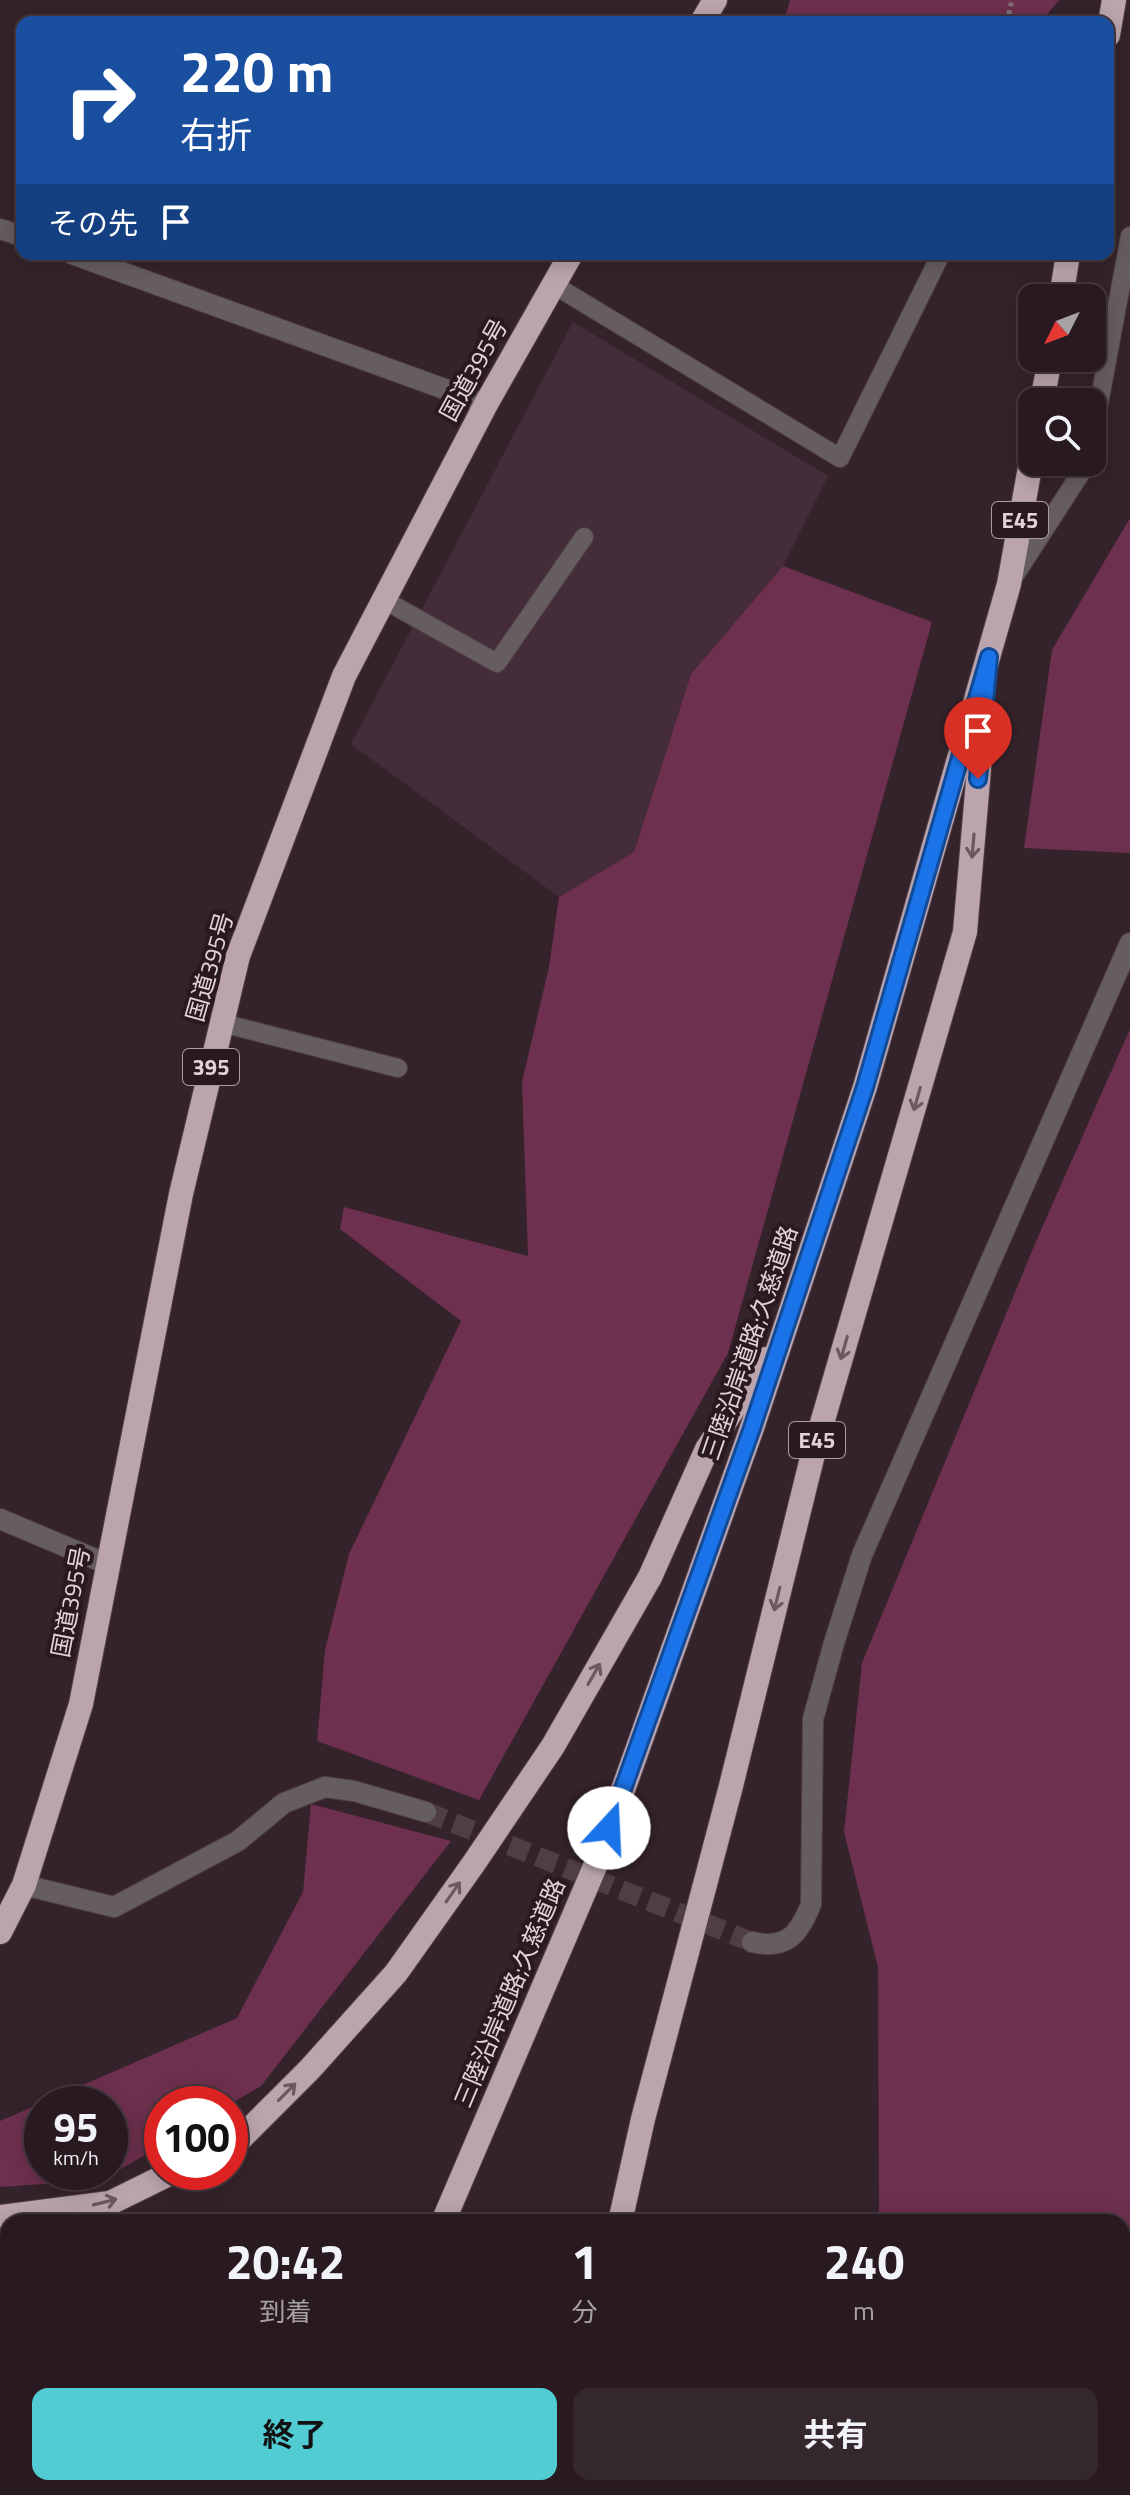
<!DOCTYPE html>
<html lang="ja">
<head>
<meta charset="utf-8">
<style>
	body { margin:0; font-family:"Titillium Web","Noto Sans JP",sans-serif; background:#34272d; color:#f1f3f6; height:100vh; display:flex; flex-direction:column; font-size:30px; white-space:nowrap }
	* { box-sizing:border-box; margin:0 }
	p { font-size:26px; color:#a5a1a5 }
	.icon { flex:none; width:44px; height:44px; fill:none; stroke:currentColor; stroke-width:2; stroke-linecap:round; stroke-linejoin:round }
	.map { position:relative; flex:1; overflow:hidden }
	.sheet { position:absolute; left:0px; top:2214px; width:1130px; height:282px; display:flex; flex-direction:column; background:#281a20; border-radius:24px 24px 0 0; box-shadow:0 4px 20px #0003,0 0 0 2px #44383e }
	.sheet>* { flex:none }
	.guide { position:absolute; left:16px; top:16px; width:1098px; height:244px; border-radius:16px; box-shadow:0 4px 20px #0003,0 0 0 2px #44383e; background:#1a4fa0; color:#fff; overflow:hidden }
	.needle { width:52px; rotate:228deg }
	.buttons { position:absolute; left:1018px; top:284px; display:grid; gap:16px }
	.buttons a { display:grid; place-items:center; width:88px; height:88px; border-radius:16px; background:#281a20; box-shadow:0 4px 20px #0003,0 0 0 2px #44383e; font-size:40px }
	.speed { position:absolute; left:24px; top:2086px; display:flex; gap:16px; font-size:40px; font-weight:700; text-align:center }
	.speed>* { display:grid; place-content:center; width:104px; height:104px; border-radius:50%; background:#281a20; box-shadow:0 4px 20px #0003,0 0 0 2px #44383e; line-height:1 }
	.speed small { font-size:20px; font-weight:400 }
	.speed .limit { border:12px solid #d22; background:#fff; color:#111 }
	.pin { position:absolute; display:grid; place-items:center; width:68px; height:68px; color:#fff; margin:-82px -34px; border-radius:50% 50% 50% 0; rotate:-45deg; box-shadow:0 0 8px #0007 }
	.pin .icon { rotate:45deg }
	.me { position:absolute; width:88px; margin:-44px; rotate:20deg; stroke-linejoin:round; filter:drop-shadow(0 0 6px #0008) }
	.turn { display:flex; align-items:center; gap:28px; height:168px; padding:0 32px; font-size:36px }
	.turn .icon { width:104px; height:104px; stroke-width:2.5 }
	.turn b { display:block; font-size:56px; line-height:68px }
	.then { display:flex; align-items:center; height:76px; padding:0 32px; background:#0003; gap:16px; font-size:30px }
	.eta { display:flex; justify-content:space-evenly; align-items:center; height:136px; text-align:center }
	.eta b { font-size:48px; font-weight:700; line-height:56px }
	.action { display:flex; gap:16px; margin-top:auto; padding:16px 32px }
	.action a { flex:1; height:92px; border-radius:16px; background:#51ccd2; color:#111; font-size:32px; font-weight:700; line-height:92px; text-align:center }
	.action a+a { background:#34272d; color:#f1f3f6 }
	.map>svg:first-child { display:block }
	.built { fill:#442d38 }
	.green { fill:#6d304e; fill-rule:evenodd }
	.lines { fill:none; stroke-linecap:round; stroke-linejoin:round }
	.street-tunnel { stroke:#4f3e45; stroke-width:20; stroke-dasharray:20 10; stroke-linecap:butt }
	.lane-casing { stroke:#503f47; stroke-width:20 }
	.street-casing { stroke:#503f47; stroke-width:22 }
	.highway-casing { stroke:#503f47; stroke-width:26 }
	.path { stroke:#7e6f76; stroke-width:5; stroke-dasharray:4 4; stroke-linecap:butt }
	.lane { stroke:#665d61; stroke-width:18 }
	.street { stroke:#665d61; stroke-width:20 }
	.highway { stroke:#bba4ae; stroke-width:24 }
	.oneway { stroke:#6b5860 }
	.route-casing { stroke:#114b97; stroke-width:20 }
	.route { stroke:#1a73e8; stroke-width:14 }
	.labels { text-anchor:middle; stroke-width:8; stroke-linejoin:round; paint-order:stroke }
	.shield { fill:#2a1921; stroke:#a99ca2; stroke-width:2 }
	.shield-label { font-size:22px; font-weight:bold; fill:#e0d4d9 }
	.street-label { font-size:24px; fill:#e0d4d9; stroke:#2a1921 }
</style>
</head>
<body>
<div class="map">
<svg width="1130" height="2495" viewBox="0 0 1130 2495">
	<rect width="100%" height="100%" fill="#35232b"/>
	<!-- built -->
	<path class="built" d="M573 322 828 476 783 566 691 674 634 852 559 897 351 744Z"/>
	<!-- green -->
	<g class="green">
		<path d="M790 0H1059L1041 22H784Z"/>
		<path d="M1130 518V853L1024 848 1052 650Z"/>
		<path d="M783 566 932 622 728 1353 479 1800 317 1741 325 1650 349 1554 461 1321 340 1229 344 1207 528 1256 522 1082 549 967 559 897 634 852 691 674Z"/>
		<path d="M1130 1029V2495H859L860 2488H1122V2222H879L878 1967 844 1832 862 1663 1037 1239Z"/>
		<path d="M311 1804 451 1841 261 2086 230 2104H162V2145L102 2180 0 2187V2121L237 2018 303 1892ZM110 2104V2172H42V2104Z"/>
	</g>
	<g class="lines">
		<!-- street-tunnel -->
		<path class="street-tunnel" d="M426 1812 752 1942"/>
		<defs>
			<g id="lane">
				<path d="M554 285 840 458 941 254"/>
				<path d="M1092 441 1130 236"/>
				<path d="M1013 578 1088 462"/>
				<path d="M384 600 497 663 584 537"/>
				<path d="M222 1023 398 1068"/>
			</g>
			<g id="street">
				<path d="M0 229 22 236"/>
				<path d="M72 254 486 404"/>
				<path d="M0 1519 107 1564"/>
				<path d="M24 1885 114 1907 238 1841 284 1803 325 1787 354 1791 426 1812"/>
				<path d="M752 1942C786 1950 799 1935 811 1904L813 1719 834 1643 862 1555 1130 943"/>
			</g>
			<g id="highway">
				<path d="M702 22 715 0"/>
				<path d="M1108 35 1114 0"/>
				<path d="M1061 298 1068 254"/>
				<path d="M1042 402 1050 358"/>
				<path d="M0 1932 24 1885 81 1704 181 1194 238 956 344 676 486 404 571 254"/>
				<path d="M230 2144 239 2140 310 2069 396 1973 474 1863 553 1746 650 1577 707 1449 766 1359"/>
				<path d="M0 2217 110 2203 173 2172"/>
				<path d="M443 2222 599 1857 752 1428 865 1087 1009 584 1032 456"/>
				<path d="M620 2222 643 2119 731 1786 813 1454 965 932 984 711"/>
				<path d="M0 2267 8 2270"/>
				<path d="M0 2305 8 2308"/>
				<path d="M0 2350 8 2360"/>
				<path d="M80 2488 82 2495"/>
				<path d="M478 2488 480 2495"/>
				<path d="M325 2495 328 2488"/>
			</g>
		</defs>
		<!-- lane casing -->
		<use href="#lane" class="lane-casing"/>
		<!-- street casing -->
		<use href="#street" class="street-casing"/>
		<!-- highway casing -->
		<use href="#highway" class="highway-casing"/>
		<!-- path -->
		<path class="path" d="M1007 22 1012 0"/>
		<!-- lane -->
		<use href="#lane" class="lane"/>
		<!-- street -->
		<use href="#street" class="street"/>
		<!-- highway -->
		<use href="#highway" class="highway"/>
	</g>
	<!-- one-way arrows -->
	<defs><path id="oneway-shaft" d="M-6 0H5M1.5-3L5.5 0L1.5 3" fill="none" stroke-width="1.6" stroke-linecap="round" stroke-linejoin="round" transform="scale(2)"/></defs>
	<g class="oneway">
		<use href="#oneway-shaft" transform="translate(973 846) rotate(95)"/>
		<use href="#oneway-shaft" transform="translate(917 1099) rotate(106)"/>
		<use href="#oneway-shaft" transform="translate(844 1348) rotate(106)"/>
		<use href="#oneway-shaft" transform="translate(777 1599) rotate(104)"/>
		<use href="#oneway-shaft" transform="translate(594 1674) rotate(-60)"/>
		<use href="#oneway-shaft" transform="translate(453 1892) rotate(-55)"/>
		<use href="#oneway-shaft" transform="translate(287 2092) rotate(-45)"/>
		<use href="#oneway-shaft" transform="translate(105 2202) rotate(-14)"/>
	</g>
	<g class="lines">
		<defs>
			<path id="route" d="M609 1828 752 1428 865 1087 989 657 978 779"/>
		</defs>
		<!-- route casing -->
		<use href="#route" class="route-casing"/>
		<!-- route -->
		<use href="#route" class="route"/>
	</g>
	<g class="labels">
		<!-- shield labels -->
		<g class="shield">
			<rect x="992" y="502" width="56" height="36" rx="6"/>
			<rect x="183" y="1049" width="56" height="36" rx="6"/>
			<rect x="789" y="1422" width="56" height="36" rx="6"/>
		</g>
		<g class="shield-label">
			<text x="1020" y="528">E45</text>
			<text x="211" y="1075">395</text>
			<text x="817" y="1448">E45</text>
		</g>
		<!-- street labels -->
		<g class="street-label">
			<text transform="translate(474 370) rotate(-61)" y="8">国道395号</text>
			<text transform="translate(210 967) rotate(-74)" y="8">国道395号</text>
			<text transform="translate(750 1343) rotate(-71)" y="8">三陸沿岸道路;久慈道路</text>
			<text transform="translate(71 1602) rotate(-79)" y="8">国道395号</text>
			<text transform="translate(510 1993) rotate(-67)" y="8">三陸沿岸道路;久慈道路</text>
		</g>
	</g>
</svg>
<div class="buttons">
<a><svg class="needle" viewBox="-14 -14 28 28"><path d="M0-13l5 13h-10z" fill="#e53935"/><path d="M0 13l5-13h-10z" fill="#a5a1a5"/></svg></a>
<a><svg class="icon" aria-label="search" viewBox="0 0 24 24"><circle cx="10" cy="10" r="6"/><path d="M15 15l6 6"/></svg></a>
</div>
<div class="speed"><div>95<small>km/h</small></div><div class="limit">100</div></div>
<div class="pin" style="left:978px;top:779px;background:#d93025"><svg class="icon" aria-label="arrive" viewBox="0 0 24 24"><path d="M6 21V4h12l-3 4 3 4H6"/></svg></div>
<svg class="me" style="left:609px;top:1828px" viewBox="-20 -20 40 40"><circle r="19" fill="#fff"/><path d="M0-13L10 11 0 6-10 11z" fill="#1a73e8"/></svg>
<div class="guide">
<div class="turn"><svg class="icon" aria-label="right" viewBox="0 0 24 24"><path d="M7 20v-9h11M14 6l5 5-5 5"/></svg><div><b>220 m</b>右折</div></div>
<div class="then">その先<svg class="icon" aria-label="arrive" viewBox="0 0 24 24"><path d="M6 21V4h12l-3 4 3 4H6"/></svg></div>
</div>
<section class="sheet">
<div class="eta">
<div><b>20:42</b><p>到着</p></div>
<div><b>1</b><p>分</p></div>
<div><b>240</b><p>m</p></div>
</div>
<div class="action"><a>終了</a><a>共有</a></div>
</section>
</div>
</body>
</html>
